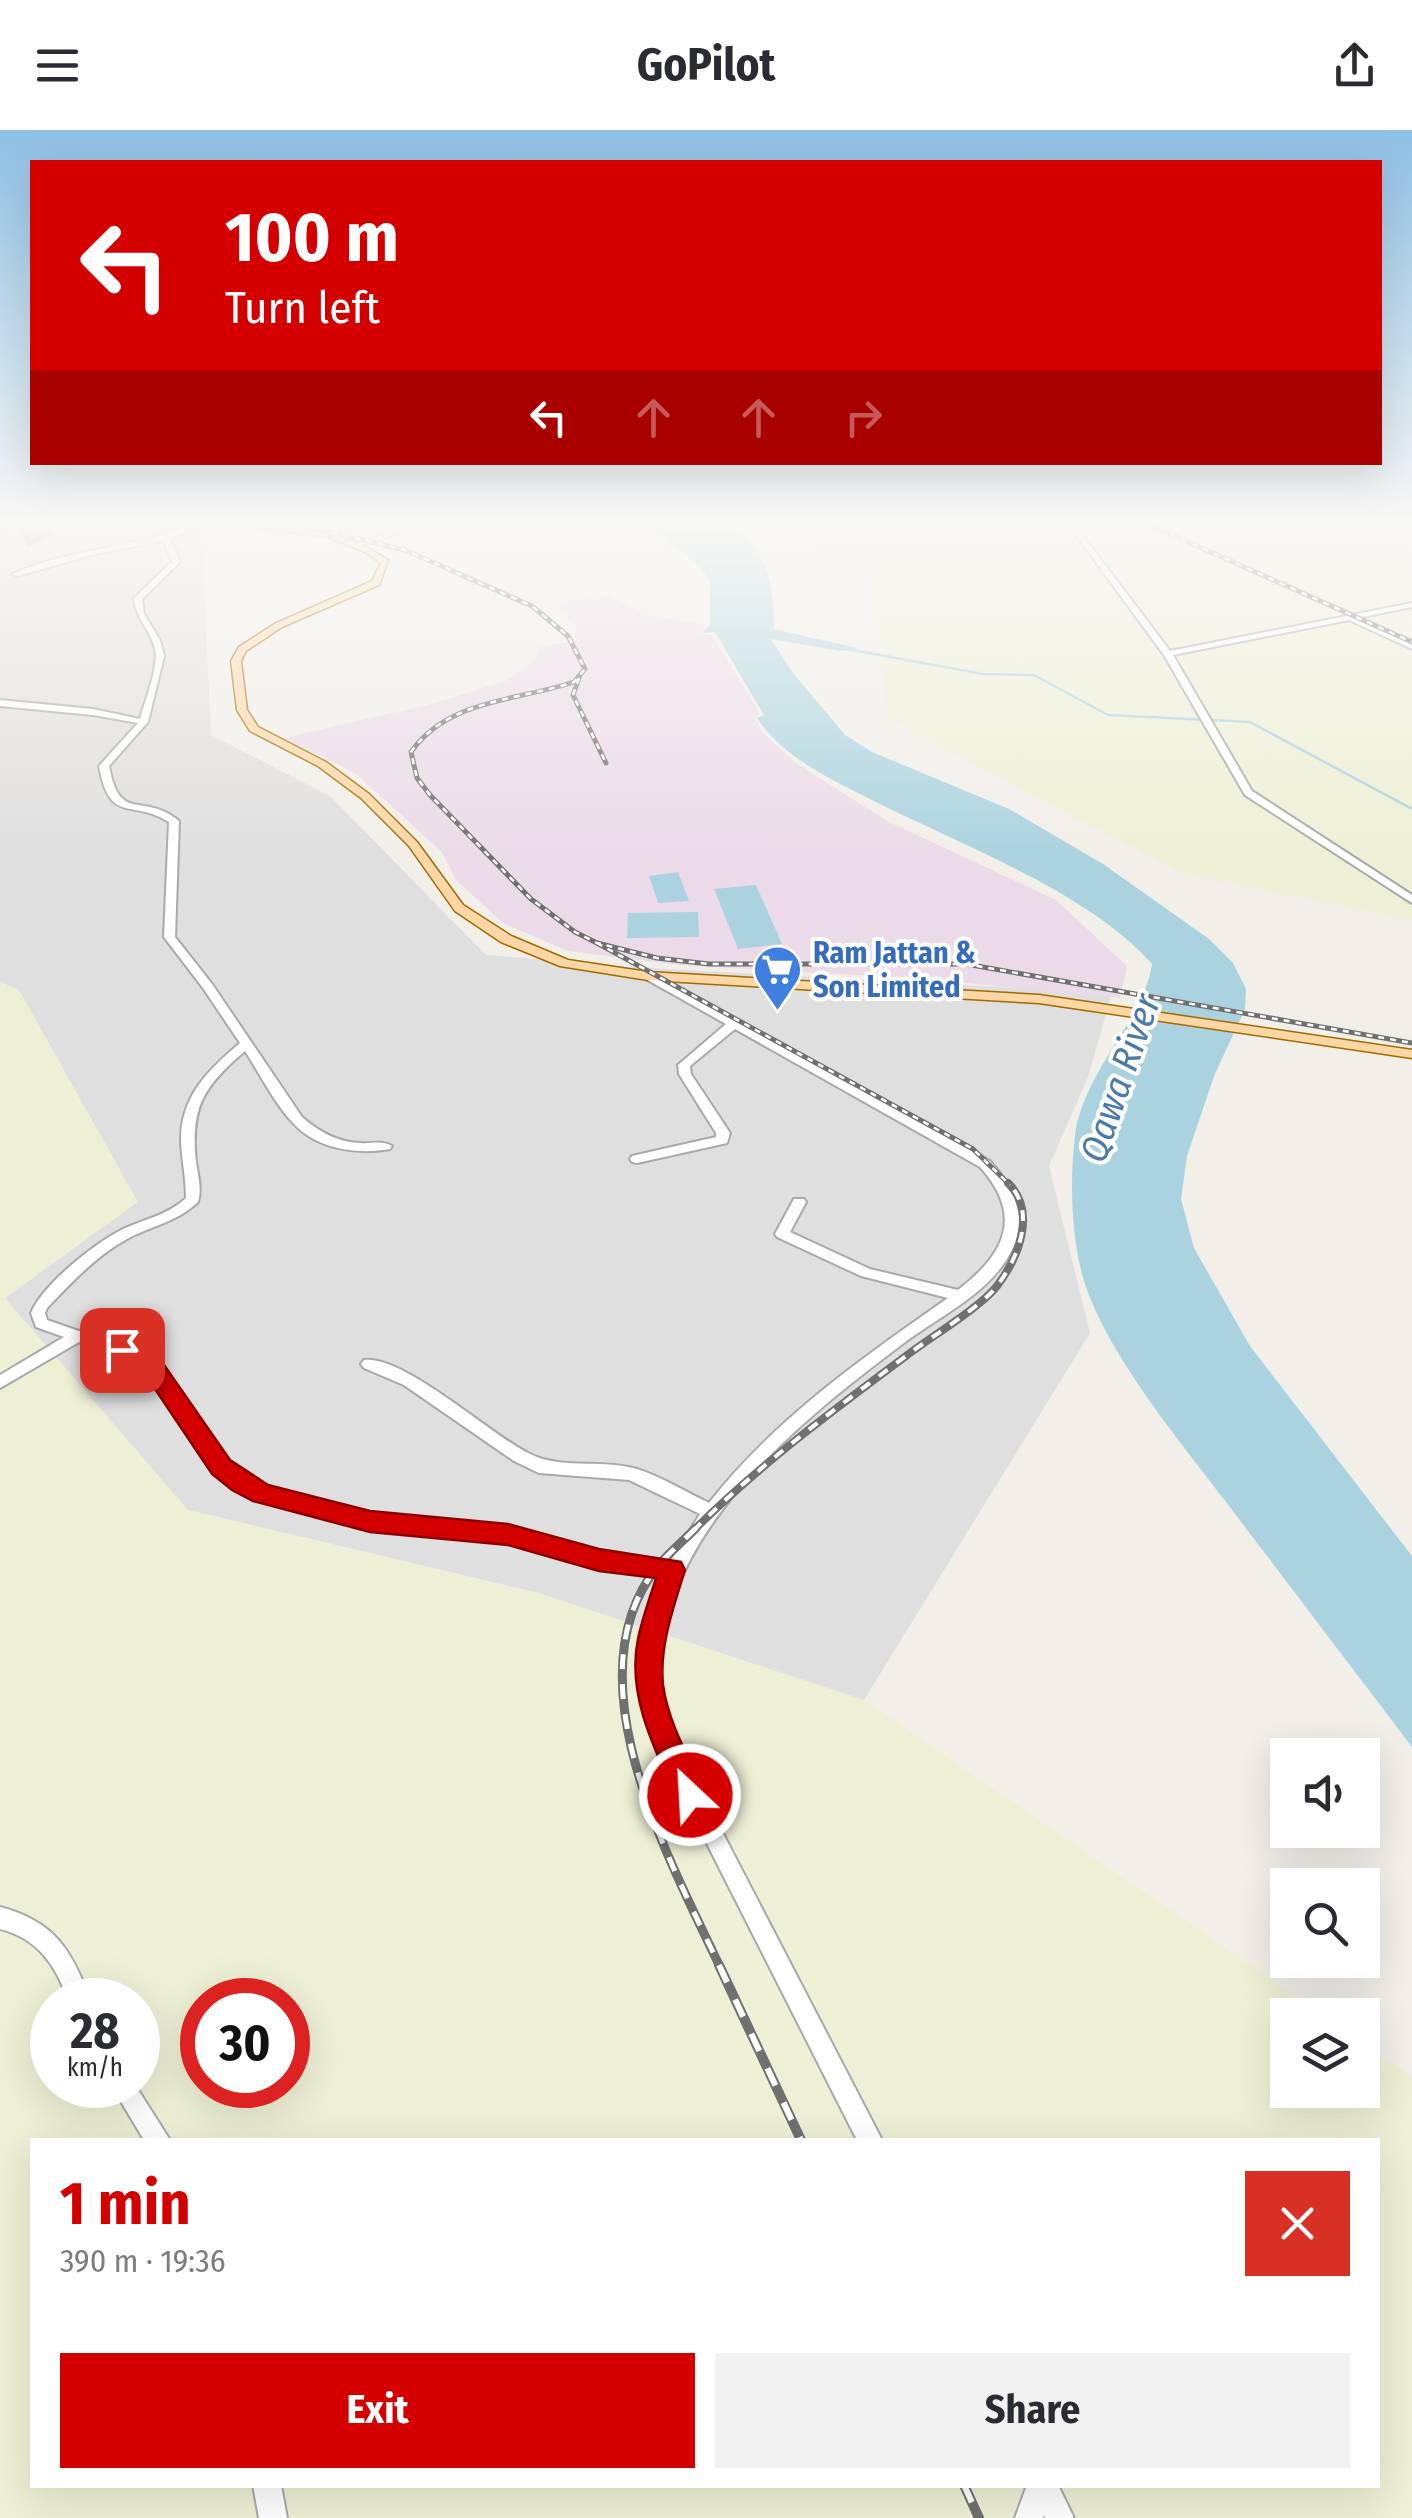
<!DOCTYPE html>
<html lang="en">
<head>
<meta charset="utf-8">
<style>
	body { margin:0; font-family:"Fira Sans Condensed",sans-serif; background:#f2f2f3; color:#2b2b33; height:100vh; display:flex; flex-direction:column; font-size:38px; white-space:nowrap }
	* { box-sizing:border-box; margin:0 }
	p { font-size:32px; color:#7c7c81 }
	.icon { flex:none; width:55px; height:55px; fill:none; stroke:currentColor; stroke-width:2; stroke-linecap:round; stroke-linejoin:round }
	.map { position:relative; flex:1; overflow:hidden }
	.details { position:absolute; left:30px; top:2008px; width:1350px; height:350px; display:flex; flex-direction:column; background:#fff; border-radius:0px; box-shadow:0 10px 40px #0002 }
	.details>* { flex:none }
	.guide { position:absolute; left:30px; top:30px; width:1352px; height:305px; border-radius:0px; box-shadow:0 10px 40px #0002; background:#d40000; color:#fff; overflow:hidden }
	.buttons { position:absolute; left:1270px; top:1608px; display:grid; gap:20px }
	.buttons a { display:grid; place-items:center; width:110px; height:110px; border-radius:0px; background:#fff; box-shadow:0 10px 40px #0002; font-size:50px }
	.speed { position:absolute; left:30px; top:1848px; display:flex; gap:20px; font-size:50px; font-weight:700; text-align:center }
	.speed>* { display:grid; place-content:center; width:130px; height:130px; border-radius:50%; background:#fff; box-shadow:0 10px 40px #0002; line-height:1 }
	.speed small { font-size:25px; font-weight:400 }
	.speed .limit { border:15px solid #d22; background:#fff; color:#111 }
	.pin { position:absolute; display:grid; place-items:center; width:85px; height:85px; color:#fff; margin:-42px; border-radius:20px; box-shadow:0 5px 15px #0006 }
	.me { position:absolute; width:110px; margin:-55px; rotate:335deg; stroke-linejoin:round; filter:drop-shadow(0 0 8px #0008) }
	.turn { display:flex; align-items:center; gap:35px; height:210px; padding:0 30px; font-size:45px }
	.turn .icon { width:130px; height:130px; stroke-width:2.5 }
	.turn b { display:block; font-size:70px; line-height:85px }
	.lanes { display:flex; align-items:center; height:95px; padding:0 30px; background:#0003; justify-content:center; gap:50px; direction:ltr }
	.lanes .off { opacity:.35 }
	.round { display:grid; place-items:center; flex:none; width:105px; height:105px; border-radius:0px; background:#f2f2f3 }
	.headline { display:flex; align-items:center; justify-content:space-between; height:170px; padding:0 30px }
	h1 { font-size:60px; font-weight:700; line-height:75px; color:#d40000 }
	.primary-button { display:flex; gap:20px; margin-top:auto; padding:20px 30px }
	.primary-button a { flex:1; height:115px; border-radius:0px; background:#d40000; color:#fff; font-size:40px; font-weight:700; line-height:115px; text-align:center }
	.primary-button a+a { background:#f2f2f3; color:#2b2b33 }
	header { display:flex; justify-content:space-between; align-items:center; height:130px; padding:0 30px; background:#fff; font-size:45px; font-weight:700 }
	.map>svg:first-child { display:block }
	.residential { fill:#e0dfdf }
	.industrial { fill:#ebdbe8 }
	.farmland { fill:#eef0d5; fill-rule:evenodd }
	.water { fill:#aad3df }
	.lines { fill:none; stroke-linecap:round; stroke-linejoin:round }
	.stream { stroke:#aad3df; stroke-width:2.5 }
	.minor-casing { stroke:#a9a9a9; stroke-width:4 }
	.major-casing { stroke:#a06b00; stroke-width:3 }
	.minor { fill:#fff; fill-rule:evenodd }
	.major { fill:#fcd6a4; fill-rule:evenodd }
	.rail-far3-casing { stroke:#707070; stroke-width:5 }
	.rail-far2-casing { stroke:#707070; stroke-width:8 }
	.rail-far1-casing { stroke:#707070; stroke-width:9 }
	.rail-casing { stroke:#707070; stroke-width:10 }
	.rail-far3 { stroke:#fff; stroke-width:2.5; stroke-dasharray:6; stroke-linecap:butt }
	.rail-far2 { stroke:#fff; stroke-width:4; stroke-dasharray:11; stroke-linecap:butt }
	.rail-far1 { stroke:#fff; stroke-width:5; stroke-dasharray:15; stroke-linecap:butt }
	.rail { stroke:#fff; stroke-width:6; stroke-dasharray:19; stroke-linecap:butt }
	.shaded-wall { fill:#8b8681 }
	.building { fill:#c7bfb8; stroke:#8b8681; stroke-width:2.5 }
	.route { fill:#d40000; stroke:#8a0000; stroke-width:2.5 }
	.labels { text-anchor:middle; stroke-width:8; stroke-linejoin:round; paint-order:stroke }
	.far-shop-label { font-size:30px; font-weight:bold; fill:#366cbe; stroke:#fff; text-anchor:start }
	.water-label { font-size:38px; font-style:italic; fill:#4a7aab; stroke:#fff }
</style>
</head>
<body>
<header><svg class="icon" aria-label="menu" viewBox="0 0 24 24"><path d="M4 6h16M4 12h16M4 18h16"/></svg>GoPilot<svg class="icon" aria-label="share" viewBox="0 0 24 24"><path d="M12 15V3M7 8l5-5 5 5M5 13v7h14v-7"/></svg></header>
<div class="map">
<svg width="1412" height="2388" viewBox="0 0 1412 2388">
	<rect width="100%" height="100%" fill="#f2efe9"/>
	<!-- residential -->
	<path class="residential" d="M0 394H201L211 605 330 666 486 825 630 837 1112 863 1088 947 1049 1036 1090 1203 864 1570 538 1463 188 1380 0 1170 19 860 0 852Z"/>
	<!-- industrial -->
	<path class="industrial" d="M609 466 644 484 707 495 699 504H711L760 584 754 587 762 602 796 633 887 691 1056 770 1127 836 1120 868 924 849 680 835 568 821 503 793 456 750 442 722 354 642 283 608 436 573 508 550 536 529 541 517 575 511 576 497 558 474Z"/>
	<!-- farmland -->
	<g class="farmland">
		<path d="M756 394H1412V791L1181 743 888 589 873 444Z"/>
		<path d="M0 853 19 860 138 1072 5 1168 188 1380 538 1463 864 1570 1323 1885H1288V1960H1362L1363 1912 1412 1946V2388H0ZM52 1870H138V1955H52ZM202 1870H288V1955H202ZM32 2010H1378V2355H32Z"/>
	</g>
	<!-- water -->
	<g class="water">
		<path d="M643 394H726C768 416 774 456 774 499L857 518 840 521 771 509 793 543 845 605 872 622 1009 679 1103 734 1209 809 1233 833 1246 859 1245 879 1214 946 1187 1026 1181 1069 1194 1118 1250 1216 1412 1426V1617C1349 1534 1286 1451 1223 1368 1176 1306 1097 1212 1080 1136 1071 1095 1070 1047 1075 1006 1082 943 1145 888 1152 834 1088 761 956 713 868 668 828 648 782 626 757 588L764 585 715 502 702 503 710 495V450L698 435Z"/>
		<path d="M678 742 689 771 658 773 649 746Z"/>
		<path d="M756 755 782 814 738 819 714 759Z"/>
		<path d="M698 782 699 807 627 808 628 783Z"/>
	</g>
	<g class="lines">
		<!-- stream -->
		<path class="stream" d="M847 519 983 544 1034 545 1108 585 1250 592 1412 679"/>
		<defs>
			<g id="minor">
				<path d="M4 394H13L0 400V396Z"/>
				<path d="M192 394H201L170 409 180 432 142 469 144 484 160 510 164 526 148 592 109 636C120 695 143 661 179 691L175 807 212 854 302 987C319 1002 337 1012 360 1013 372 1014 382 1010 392 1016L390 1019C357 1025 317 1019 294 994 274 973 260 944 245 921 204 956 190 977 196 1032 198 1046 202 1059 198 1072 177 1092 151 1096 127 1109 96 1126 71 1153 47 1178L45 1183 47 1190 145 1224 160 1237 227 1332 247 1348 266 1357 370 1385 508 1397 599 1423 670 1432 700 1384 629 1350 539 1343 514 1331 404 1255 364 1238 361 1234 364 1230C402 1224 490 1304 528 1323 560 1340 598 1329 633 1338 657 1344 686 1362 709 1373 774 1290 862 1228 948 1168L861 1146 777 1107 775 1104 794 1069H804L806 1072 790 1102 870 1139 958 1160C1005 1124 1024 1086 980 1037L735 899 690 936 691 944 730 1003 727 1013 637 1033 632 1032 630 1029 632 1026 716 1007V1003L679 944 678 935 726 894 644 848V844H652L990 1031C1010 1053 1027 1082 1015 1113 997 1160 941 1185 904 1213 796 1294 658 1404 658 1551 659 1571 668 1590 674 1609L882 2010H857L655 1611 640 1552 644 1499 663 1446 599 1437 508 1411 370 1399 256 1368 235 1358 215 1342 150 1245 135 1232 79 1212 0 1258V1245L64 1207 36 1197 31 1183C43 1154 95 1113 123 1099 145 1089 168 1085 186 1068 186 1049 182 1031 181 1012 180 967 208 940 240 913L203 858 164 807 169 692C131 668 110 696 99 636L138 593 93 585 0 576V570L93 579 140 589C145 571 159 536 155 519 151 500 135 488 134 468L172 432 164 411 99 423 17 446 13 444C69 418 136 419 192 394Z"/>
				<path d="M402 394H409L397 404 359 416 356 414 393 402Z"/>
				<path d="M1068 394H1074L1170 521 1412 473V477L1358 488 1412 514V519L1349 490 1173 525 1252 661 1412 765V773L1245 665 1164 525Z"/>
				<path d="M0 1777C54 1791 72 1820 90 1870H68C56 1835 37 1808 0 1799Z"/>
				<path d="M111 1955H135L170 2010H144Z"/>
				<path d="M253 2355H281L287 2388H259Z"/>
				<path d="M1027 2355H1058L1074 2388H1045L1044 2385 1043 2388H1015Z"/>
			</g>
			<path id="major" d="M223 394C282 394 337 396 388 430L379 455 282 497 246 521 241 531 247 580 258 597 326 632 369 664 417 712 463 775 511 806 568 830 648 842 1039 865 1412 920V928L1039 873 648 850 560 836 501 812 455 781 409 716 361 668 318 636 250 601 237 580 231 531 239 517 276 493 372 451 381 433 365 422 328 407Z"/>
		</defs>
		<!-- minor casing -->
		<use href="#minor" class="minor-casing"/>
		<!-- major casing -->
		<use href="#major" class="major-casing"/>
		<!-- minor -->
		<use href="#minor" class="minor"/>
		<!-- major -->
		<use href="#major" class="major"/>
		<defs>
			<g id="rail-far3">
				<path d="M296 394 405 420 532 476 568 506 585 539 574 552C517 571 448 569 411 622L417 648 430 665 531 769 575 802 597 813 657 828 709 834H966L1412 913"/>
				<path d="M1148 394 1412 512"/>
				<path d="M579 548 573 565 606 633"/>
				<path d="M597 813 973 1019 1010 1055"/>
			</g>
			<path id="rail-far2" d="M693 1401C758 1336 832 1281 906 1226 929 1208 981 1177 997 1156 1019 1127 1037 1081 1008 1053"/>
			<path id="rail-far1" d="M696 1398C683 1411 669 1423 658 1436 568 1547 670 1730 720 1837"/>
			<g id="rail">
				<path d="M719 1835 801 2010"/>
				<path d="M964 2355 979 2388"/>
			</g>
		</defs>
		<!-- rail-far3 casing -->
		<use href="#rail-far3" class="rail-far3-casing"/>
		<!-- rail-far2 casing -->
		<use href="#rail-far2" class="rail-far2-casing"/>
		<!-- rail-far1 casing -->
		<use href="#rail-far1" class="rail-far1-casing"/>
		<!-- rail casing -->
		<use href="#rail" class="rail-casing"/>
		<!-- rail-far3 -->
		<use href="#rail-far3" class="rail-far3"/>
		<!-- rail-far2 -->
		<use href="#rail-far2" class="rail-far2"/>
		<!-- rail-far1 -->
		<use href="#rail-far1" class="rail-far1"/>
		<!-- rail -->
		<use href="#rail" class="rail"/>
	</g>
	<!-- shaded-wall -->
	<path class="shaded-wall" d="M51 394 54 404 28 417 25 407Z"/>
	<!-- building -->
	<path class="building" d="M18 394H51L25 407Z"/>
	<!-- sky -->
	<linearGradient id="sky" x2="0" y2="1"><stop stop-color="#8fc0e4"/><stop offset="0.54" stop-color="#f9f8f5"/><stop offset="1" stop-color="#f9f8f5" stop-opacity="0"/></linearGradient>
	<rect width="1412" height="728" fill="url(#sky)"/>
	<!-- route -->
	<path class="route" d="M122 1212 164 1235 230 1330 268 1355 370 1381 508 1394 599 1419 681 1432 685 1440C674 1476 659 1516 663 1555 668 1593 690 1630 706 1665L701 1675 690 1679 680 1675C657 1624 626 1567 638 1509 642 1489 650 1468 656 1448L599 1441 508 1415 370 1402 253 1371 232 1360 212 1344 147 1247 111 1220 114 1215Z"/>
	<!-- icons -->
	<defs>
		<symbol id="supermarket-pin" viewBox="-11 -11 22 30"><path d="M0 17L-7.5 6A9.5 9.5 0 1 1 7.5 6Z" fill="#3f7fe0" stroke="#fff"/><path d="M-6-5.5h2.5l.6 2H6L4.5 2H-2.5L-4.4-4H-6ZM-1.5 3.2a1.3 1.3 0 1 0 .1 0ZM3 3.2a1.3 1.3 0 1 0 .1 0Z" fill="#fff"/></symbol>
	</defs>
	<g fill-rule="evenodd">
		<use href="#supermarket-pin" x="750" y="812" width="55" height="75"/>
	</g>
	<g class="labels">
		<!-- far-shop labels -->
		<g class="far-shop-label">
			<text x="813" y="833">Ram Jattan &amp;<tspan x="813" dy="34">Son Limited</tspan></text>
		</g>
		<!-- water labels -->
		<g class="water-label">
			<text transform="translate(1120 948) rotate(-71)" y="13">Qawa River</text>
		</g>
	</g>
</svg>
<div class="buttons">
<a><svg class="icon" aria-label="sound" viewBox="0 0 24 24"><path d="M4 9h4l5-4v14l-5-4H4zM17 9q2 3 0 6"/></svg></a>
<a><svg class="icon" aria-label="search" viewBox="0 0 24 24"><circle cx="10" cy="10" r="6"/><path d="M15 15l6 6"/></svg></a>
<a><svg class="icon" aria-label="layers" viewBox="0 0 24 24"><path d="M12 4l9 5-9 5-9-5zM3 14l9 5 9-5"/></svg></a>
</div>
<div class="speed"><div>28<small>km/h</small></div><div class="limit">30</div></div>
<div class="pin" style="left:122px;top:1220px;background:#d93025"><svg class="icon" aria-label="arrive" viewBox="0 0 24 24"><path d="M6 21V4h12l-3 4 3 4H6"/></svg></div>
<svg class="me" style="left:690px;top:1665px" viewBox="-20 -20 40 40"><circle r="17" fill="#d40000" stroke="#fff" stroke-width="3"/><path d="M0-11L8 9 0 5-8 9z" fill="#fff"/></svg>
<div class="guide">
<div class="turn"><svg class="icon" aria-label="left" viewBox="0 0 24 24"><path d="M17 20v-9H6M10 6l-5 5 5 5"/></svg><div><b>100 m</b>Turn left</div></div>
<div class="lanes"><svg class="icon" aria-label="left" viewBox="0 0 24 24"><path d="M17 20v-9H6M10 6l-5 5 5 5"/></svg><svg class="icon off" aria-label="ahead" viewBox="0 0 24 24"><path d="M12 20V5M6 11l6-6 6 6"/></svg><svg class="icon off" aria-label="ahead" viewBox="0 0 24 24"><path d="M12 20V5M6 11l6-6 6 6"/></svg><svg class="icon off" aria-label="right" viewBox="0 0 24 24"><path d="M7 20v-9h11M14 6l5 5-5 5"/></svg></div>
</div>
<section class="details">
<div class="headline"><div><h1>1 min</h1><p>390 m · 19:36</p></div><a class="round" style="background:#d93025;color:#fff"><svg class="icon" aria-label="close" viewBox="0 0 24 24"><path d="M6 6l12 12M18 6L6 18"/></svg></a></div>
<div class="primary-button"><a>Exit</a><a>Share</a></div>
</section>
</div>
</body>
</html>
